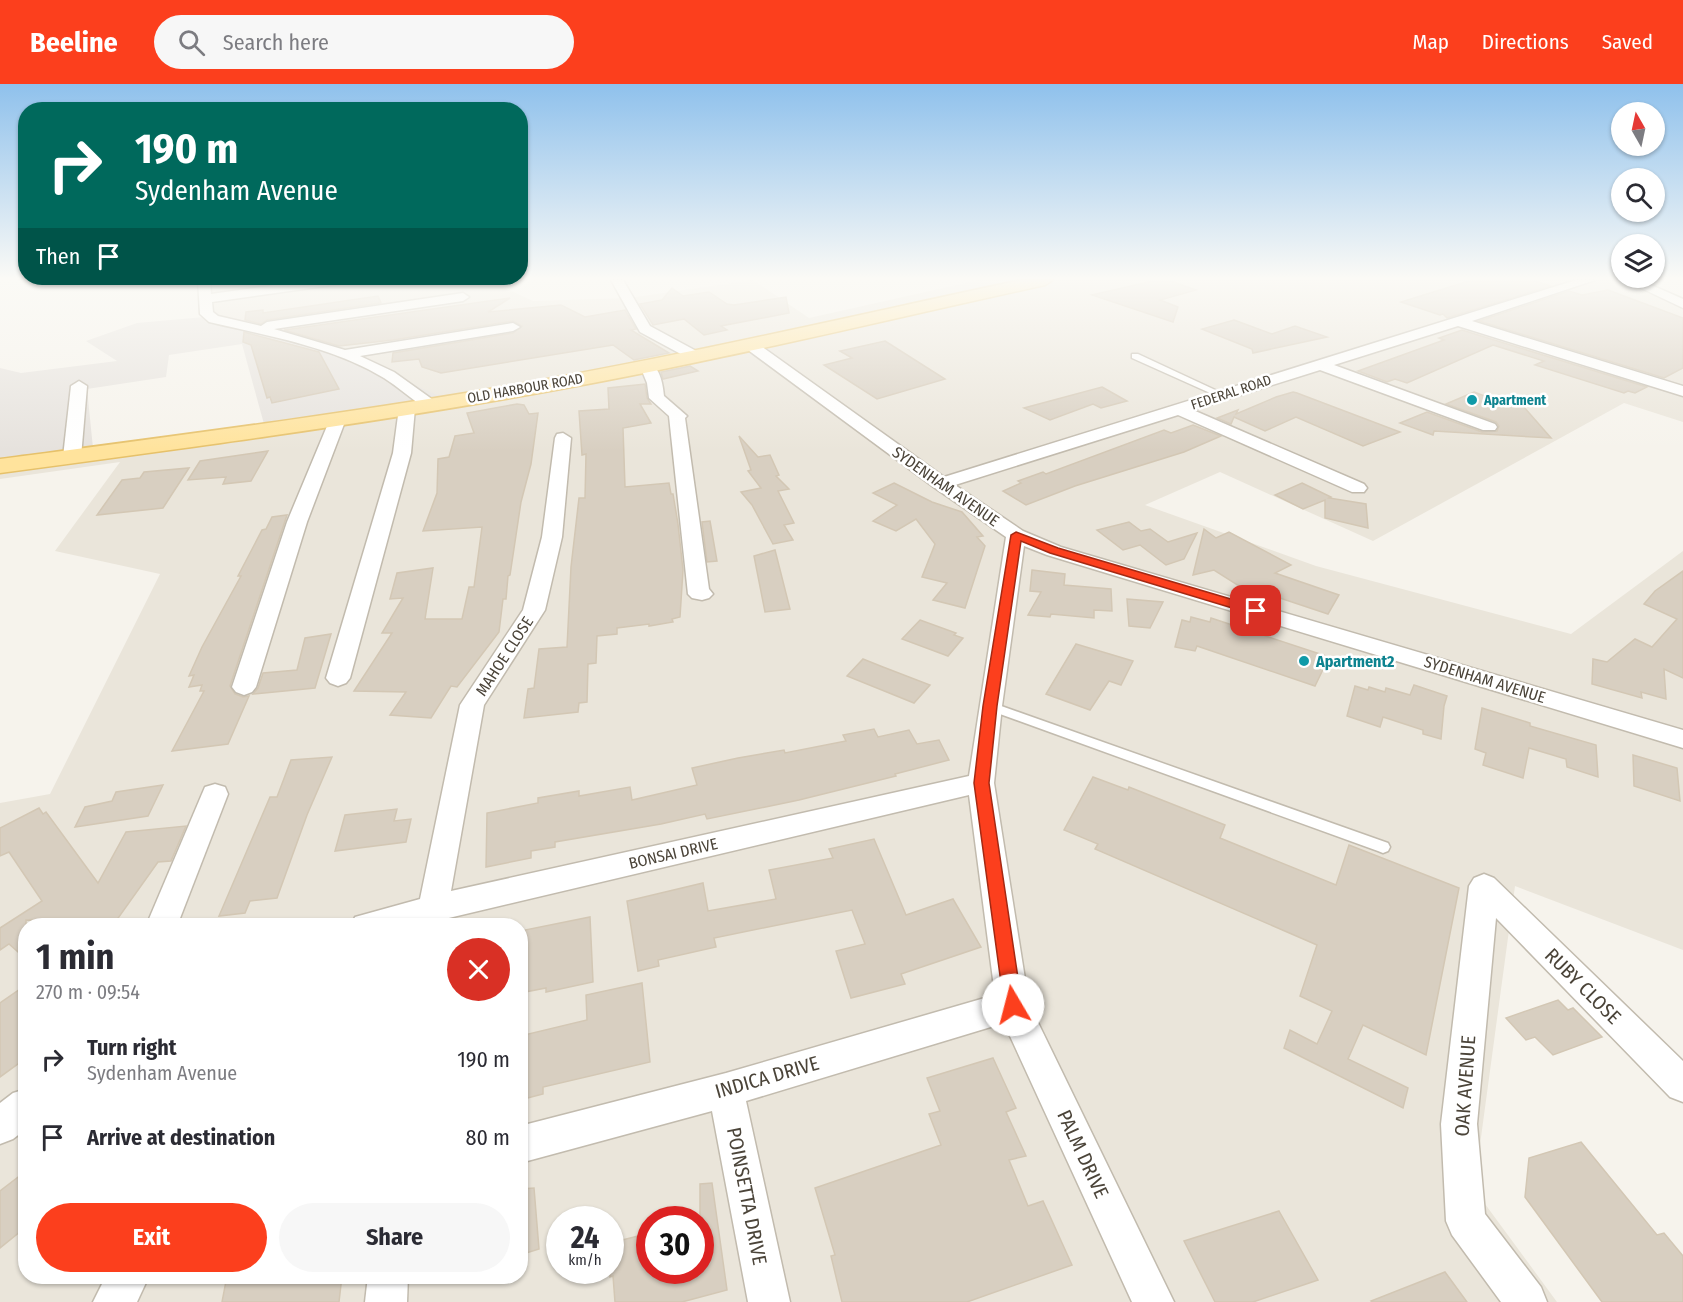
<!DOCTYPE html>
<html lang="en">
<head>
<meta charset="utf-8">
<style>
	body { margin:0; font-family:"Fira Sans Condensed",sans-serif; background:#f7f7f7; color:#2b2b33; height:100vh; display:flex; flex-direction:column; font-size:22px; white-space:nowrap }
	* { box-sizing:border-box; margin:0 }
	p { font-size:20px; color:#7c7c81 }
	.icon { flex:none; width:33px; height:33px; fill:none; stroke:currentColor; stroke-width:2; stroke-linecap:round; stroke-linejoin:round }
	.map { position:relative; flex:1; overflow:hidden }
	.sheet { position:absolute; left:18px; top:834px; width:510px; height:366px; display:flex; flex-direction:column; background:#fff; border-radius:24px; box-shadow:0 2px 4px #0004 }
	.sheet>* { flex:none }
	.hud { position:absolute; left:18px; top:18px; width:510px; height:183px; border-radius:24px; box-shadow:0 2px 4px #0004; background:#00695c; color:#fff; overflow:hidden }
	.needle { width:39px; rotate:351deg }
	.fabs { position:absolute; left:1611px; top:18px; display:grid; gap:12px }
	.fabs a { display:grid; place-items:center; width:54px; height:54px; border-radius:50%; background:#fff; box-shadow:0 2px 4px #0004; font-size:30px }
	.speed { position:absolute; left:546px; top:1122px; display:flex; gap:12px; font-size:30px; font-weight:700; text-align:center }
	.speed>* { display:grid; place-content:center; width:78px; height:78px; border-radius:50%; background:#fff; box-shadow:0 2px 4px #0004; line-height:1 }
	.speed small { font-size:15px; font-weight:400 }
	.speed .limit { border:9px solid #d22; background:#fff; color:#111 }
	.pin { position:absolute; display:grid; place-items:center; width:51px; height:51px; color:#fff; margin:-26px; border-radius:12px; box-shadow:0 3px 9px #0006 }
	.me { position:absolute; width:66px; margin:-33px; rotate:352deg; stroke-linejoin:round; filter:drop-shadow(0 0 4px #0008) }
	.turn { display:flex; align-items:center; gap:21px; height:126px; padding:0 18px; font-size:27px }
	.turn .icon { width:78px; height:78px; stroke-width:2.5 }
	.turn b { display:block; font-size:42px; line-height:51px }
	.then { display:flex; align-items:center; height:57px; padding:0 18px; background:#0003; gap:12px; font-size:22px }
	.round { display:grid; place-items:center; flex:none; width:63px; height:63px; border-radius:32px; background:#f7f7f7 }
	.overview { display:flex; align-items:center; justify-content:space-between; height:102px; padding:0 18px }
	h1 { font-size:36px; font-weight:700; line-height:45px }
	.button { display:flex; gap:12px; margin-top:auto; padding:12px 18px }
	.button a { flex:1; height:69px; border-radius:36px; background:#fc3f1d; color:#fff; font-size:24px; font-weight:700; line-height:69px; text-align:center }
	.button a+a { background:#f7f7f7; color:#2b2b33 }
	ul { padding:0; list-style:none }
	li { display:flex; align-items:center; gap:18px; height:78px; padding:0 18px }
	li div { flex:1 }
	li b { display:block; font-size:22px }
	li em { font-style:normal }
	header { display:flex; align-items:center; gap:36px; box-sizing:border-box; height:84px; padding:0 30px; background:#fc3f1d; color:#fff }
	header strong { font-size:28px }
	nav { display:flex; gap:33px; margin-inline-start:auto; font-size:21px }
	.search { width:420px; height:54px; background:#f7f7f7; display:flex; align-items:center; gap:15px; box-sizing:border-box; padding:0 21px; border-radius:33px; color:#7c7c81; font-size:22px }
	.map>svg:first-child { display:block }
	.residential { fill:#eae5da; fill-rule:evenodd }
	.industrial { fill:#e6e2dd }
	.building { fill:#d8cfc1; stroke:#d3c7b4; stroke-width:1.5 }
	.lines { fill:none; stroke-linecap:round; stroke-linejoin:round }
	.service-casing { stroke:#c2bbae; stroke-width:3 }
	.minor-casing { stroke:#c2bbae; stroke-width:3 }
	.primary-casing { stroke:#e6c16a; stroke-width:3 }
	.service { fill:#fff; fill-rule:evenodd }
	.minor { fill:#fff; fill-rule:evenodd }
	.primary { fill:#ffe39c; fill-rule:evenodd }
	.route { fill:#fc3f1d; stroke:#a42913; stroke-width:1.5 }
	.culture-dot { fill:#0f9aa8; stroke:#fff; stroke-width:2 }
	.labels { text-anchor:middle; stroke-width:5; stroke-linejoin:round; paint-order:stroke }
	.far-street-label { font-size:14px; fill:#4b4439; stroke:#fff }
	.far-culture-label { font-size:14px; font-weight:bold; fill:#0d838f; stroke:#fff; text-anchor:start }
	.street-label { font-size:16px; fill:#4b4439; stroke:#fff }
	.culture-label { font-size:16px; font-weight:bold; fill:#0d838f; stroke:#fff; text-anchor:start }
	.near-street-label { font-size:20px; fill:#4b4439; stroke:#fff }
</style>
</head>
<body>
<header>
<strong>Beeline</strong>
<div class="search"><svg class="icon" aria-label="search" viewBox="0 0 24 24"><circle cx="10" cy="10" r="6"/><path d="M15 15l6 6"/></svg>Search here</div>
<nav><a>Map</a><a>Directions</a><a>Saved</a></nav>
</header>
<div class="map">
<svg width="1683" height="1218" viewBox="0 0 1683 1218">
	<rect width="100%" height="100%" fill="#f6f3ec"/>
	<!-- residential -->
	<path class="residential" d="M205 196H515L498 201 533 217 629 214 753 196 809 234 979 196H1649L1661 207 1683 215V338L1624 319 1373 457 1220 388 1145 421 1316 482 1571 550 1683 467V866L1515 802 1474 1105 1557 1218H0V719L50 710 160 490 55 467 120 378 0 395V378L442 314 216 232ZM26 842H520V1192H26ZM560 1136H610V1186H560ZM650 1136H700V1186H650Z"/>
	<!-- industrial -->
	<path class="industrial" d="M216 232 313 256 444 314 264 340 242 260 169 271 166 293 87 305 93 364 0 378V284L21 289 117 277 86 257 137 239Z"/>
	<!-- building -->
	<g class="building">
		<path d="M1157 196H1168L1196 206 1160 216 1178 223 1173 238 1092 211Z"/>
		<path d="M1472 196H1532L1551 202 1447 234 1443 230 1440 231 1401 218Z"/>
		<path d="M672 204 683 212 709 208 727 220 734 221 786 213 789 229 721 242 727 246 704 251 684 235 653 241 640 220 662 216Z"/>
		<path d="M1608 206 1683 234V284L1664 294 1479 237 1569 207 1582 211Z"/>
		<path d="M378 212 381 219 267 236 261 240 245 236 246 228 263 226V229Z"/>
		<path d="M510 214 488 228 561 221 585 233 625 226 636 245 631 246 669 269 634 276 613 261 441 289 422 283 419 275 392 278 393 269 513 249 522 242 513 237 393 256 339 262 284 246Z"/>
		<path d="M1234 236 1272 250 1295 242 1327 253 1253 269 1252 265 1202 245Z"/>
		<path d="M1462 246 1647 303 1635 309 1628 307 1624 309 1535 281 1544 277 1493 261 1407 299 1395 295 1387 298 1358 287 1444 256 1439 254Z"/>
		<path d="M244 248 319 268 339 305 272 319 270 313 267 314 251 261 243 258Z"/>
		<path d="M885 257 945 295 877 315 824 281 852 274 840 267Z"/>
		<path d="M690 282 698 287 663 295 661 288Z"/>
		<path d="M645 300 647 314 651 320H640L651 339 623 344 625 403 669 399 671 410H673L678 440 683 486 680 533 672 535 673 538 649 542V540L617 544V550L597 552 596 579 588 580 587 618 579 619 578 628 524 634 528 605 534 604 539 565 567 563 571 483 579 414H585L586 370 582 371 579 327 609 325 608 304Z"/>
		<path d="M1102 303 1127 317 1101 324 1093 320 1050 336 1024 324Z"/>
		<path d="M1293 308 1297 309 1400 348 1363 362 1296 333 1265 347 1234 333 1231 340 1217 334 1238 326 1236 330 1276 313Z"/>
		<path d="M1474 308 1508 321 1515 319 1523 322 1551 354 1434 347 1433 351 1400 339 1427 328 1482 348 1497 347 1499 342 1496 338 1446 320Z"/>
		<path d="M517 320 524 321 529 330 538 329 531 380 521 418 510 491 508 492 506 515H503L499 548 457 603 451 602 431 634 390 631 406 608 354 607 392 549H382L403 514 390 515 397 489 433 484 425 535H462L469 503H474L482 443 423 447 437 409 438 375 449 373 455 352 474 349 467 329Z"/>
		<path d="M1193 341 1221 352 1184 368 1075 402 1026 421 1003 407 1021 399 1018 397 1043 388 1046 390 1164 346 1171 349Z"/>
		<path d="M739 352 758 373 770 371 779 391 776 392 789 405 778 407 794 439 784 441 793 456 773 460 752 421 741 408 761 404 748 387 751 386Z"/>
		<path d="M268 367 251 397 223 400 226 393 188 396 200 377Z"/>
		<path d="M189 384 163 424 97 431 122 396 140 394 144 388Z"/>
		<path d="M894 399 932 418 962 428 983 452 977 453 985 462 965 524 933 516 947 499 922 493 935 460 916 435 896 447 873 437 897 421 873 409Z"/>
		<path d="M1302 399 1331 413 1329 414 1366 420 1368 444 1325 434V416L1303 425 1275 411Z"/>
		<path d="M287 431 230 602 235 610 243 613 249 612 228 660 172 667 204 607H200L202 601 189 603 194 591 189 592 202 563 241 492H238L262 446 266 445 272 433Z"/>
		<path d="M710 437 717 477 707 478 702 438Z"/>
		<path d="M1129 438 1141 447 1150 445 1168 458 1197 449 1184 475 1166 481 1140 461 1123 466 1097 446Z"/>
		<path d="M1204 445 1216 454 1229 448 1291 481 1275 489 1339 511 1328 530 1271 511 1261 516 1214 486 1193 491Z"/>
		<path d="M775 466 790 525 765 528 754 472Z"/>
		<path d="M1032 486 1065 490 1064 501 1111 505 1112 527 1094 526V534L1051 530 1050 533 1028 531 1041 508 1030 507Z"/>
		<path d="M1683 487V594L1664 585 1666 615 1641 608 1642 614 1592 600 1593 575 1607 578 1635 555 1652 563 1677 535 1644 520 1655 507Z"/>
		<path d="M1127 515 1163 518 1150 544 1129 542Z"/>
		<path d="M1191 533 1210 538 1211 534 1329 573 1315 602 1197 562 1195 567 1175 563 1182 536 1190 538Z"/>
		<path d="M920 536 956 549 954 551 963 554 948 572 902 555Z"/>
		<path d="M331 550 315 604 253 610 258 604 263 589 297 586 305 554Z"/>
		<path d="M1076 560 1133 577 1121 601 1109 597 1090 626 1046 610Z"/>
		<path d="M863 575 883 583 930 601 914 619 847 592Z"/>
		<path d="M1414 601 1447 612 1444 622 1441 655 1423 650V646L1383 633 1380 643 1347 632 1355 602 1368 606 1369 603 1385 608 1386 604 1410 611Z"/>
		<path d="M1482 624 1530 639V642L1596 661 1598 693 1567 683 1566 675 1529 664 1523 694 1483 681 1486 669 1475 665Z"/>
		<path d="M874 645 878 653 909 646 917 660 939 656 949 676 895 690 896 692 799 716 707 735 705 730 661 740 555 758V763L531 767V774L486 783 487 729 538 719V714L579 707V712L630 703 632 716 697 701 692 684 738 674 784 666 785 669 846 657 843 651Z"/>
		<path d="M1633 671 1677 684 1680 717 1634 702Z"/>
		<path d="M332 673 307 731 277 814 250 817 245 829 219 832 270 713H277L291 676Z"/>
		<path d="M1093 693 1128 706 1129 703 1225 741 1220 754 1336 801 1349 761 1459 804 1426 971 1363 941 1348 975 1408 1004 1403 1024 1284 964 1290 946 1317 960 1332 927 1300 912 1317 861 1095 765 1098 760 1064 746Z"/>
		<path d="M163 701 148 732 75 743 85 723 112 717 116 708Z"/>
		<path d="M39 724 43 730 46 728 98 799 126 748 186 742 171 777 158 778 116 837 26 836V875L9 860 0 866V844L42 817 9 768 0 772V744Z"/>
		<path d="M397 725 394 737 411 735 406 758 335 767 345 731Z"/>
		<path d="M874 755 906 831 953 815 981 863 901 890 905 900 851 914 836 867 865 860 852 826 714 854 716 863 658 876 659 882 638 887 627 817 703 799 708 827 776 815 769 786 833 774 829 765Z"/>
		<path d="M590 833 593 898 546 908V904L520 909V847Z"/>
		<path d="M642 899 650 978 543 1003V1010L520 1016V952L587 936 586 911Z"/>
		<path d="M26 901V974L0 993V919Z"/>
		<path d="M1558 916 1568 926 1573 924 1602 953 1553 971 1535 953 1526 956 1506 934Z"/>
		<path d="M993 974 1016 1024 1006 1028 1026 1072 1009 1076 1028 1122 1043 1117 1072 1181 967 1218H842L831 1172 835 1171 815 1104 941 1061 929 1030 940 1027 927 994Z"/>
		<path d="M1581 1058 1657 1151 1664 1149 1683 1172V1218H1602L1525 1113 1529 1074Z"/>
		<path d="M26 1087V1143L0 1164V1107Z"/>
		<path d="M712 1099 727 1206 682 1218H615L613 1192 610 1193V1159L650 1149V1186H700V1100Z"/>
		<path d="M534 1104 539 1165 520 1171V1105Z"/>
		<path d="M1279 1127 1318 1196 1253 1218H1215L1184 1157Z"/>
		<path d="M1445 1188 1467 1218H1372L1371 1217Z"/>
		<path d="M227 1192H342L339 1218H222Z"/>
	</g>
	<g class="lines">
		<defs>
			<g id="service">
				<path d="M1132 270H1138L1226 311 1219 313 1132 274Z"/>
				<path d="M990 618 1388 759 1390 763 1388 767 1383 769 1378 767 986 625 984 622Z"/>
			</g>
			<g id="minor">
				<path d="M198 196H210L211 210 313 196H346L340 200 212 218 213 228 218 232 261 242 267 238 463 209 469 213 463 217 274 245 345 266 513 239 520 243 513 247 360 272 394 288 436 318 438 321 436 324H424C411 314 398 303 384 294 331 262 268 252 209 238L200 230Z"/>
				<path d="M611 196H623L650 242 700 269 702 272 700 275H690L640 248Z"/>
				<path d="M1576 196H1595L1472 237 1683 302V312L1458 242 1334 281 1495 340 1497 343 1495 346H1483L1320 286 1193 326 1364 400 1367 404 1364 408H1352L1178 331 955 401 1023 447 1061 463 1683 646V664L1047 471 1024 462 1002 622 994 699 1029 920 1174 1218H1132L1004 939 746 1017 790 1218H748L712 1027 520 1079V1042L726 989 995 911 969 711 415 842H351L355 833 420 815 460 621 523 526 542 453 555 354 557 350 563 349 571 354 562 453 545 526 484 621 451 807 969 692 1006 453 935 404 744 263 742 260 744 257H754L944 393Z"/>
				<path d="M1624 196H1640L1683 215V224Z"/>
				<path d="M647 278C660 281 663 301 664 312L687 332 685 334 709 505 713 510 709 514 702 516 692 514 688 510 669 332 649 314 647 299 640 282Z"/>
				<path d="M79 297 87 302 81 373 78 377H66L63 373 71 302Z"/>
				<path d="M407 319 415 324 411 369 350 594 346 599 338 602 330 599 326 594 393 369 399 324Z"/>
				<path d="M338 330 346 335 307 438 256 603 252 608 244 611 236 608 232 603 287 438 330 335Z"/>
				<path d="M215 700 225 703 228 710 177 842H146L202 710 205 703Z"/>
				<path d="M1484 790 1494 794 1683 977V1018L1670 1013 1496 834 1477 1040 1485 1130 1541 1203 1547 1218H1501L1452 1151 1446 1137 1441 1040 1469 802 1474 794Z"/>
				<path d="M26 1005V1045L13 1055 0 1060V1019L13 1009Z"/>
				<path d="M106 1192H149L137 1218H93Z"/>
				<path d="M368 1192H408L407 1218H365Z"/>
			</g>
			<path id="primary" d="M1021 196H1053L1045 201C876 238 709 279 539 309 360 341 180 365 0 389V375C181 351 362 328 542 296 703 267 862 230 1021 196Z"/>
		</defs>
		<!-- service casing -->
		<use href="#service" class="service-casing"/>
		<!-- minor casing -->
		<use href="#minor" class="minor-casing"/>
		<!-- primary casing -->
		<use href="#primary" class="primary-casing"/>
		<!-- service -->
		<use href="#service" class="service"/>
		<!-- minor -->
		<use href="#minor" class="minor"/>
		<!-- primary -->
		<use href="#primary" class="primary"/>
	</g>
	<!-- sky -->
	<linearGradient id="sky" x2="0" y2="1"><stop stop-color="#8fc1ec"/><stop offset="0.53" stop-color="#fbfaf6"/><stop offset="1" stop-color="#fbfaf6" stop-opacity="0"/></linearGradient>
	<rect width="1683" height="367" fill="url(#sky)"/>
	<!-- route -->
	<path class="route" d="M1016 448 1058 464 1261 524 1263 527 1261 530H1252L1050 469 1021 457 997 622 989 699 1022 921 1020 927 1013 929 1006 927 1004 921 974 699 983 622 1011 451Z"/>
	<!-- markers -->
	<g class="culture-dot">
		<circle cx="1472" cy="316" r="6"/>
		<circle cx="1304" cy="577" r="6"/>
	</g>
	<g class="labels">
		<!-- far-street labels -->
		<g class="far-street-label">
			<text transform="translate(525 304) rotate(-10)" y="5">OLD HARBOUR ROAD</text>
			<text transform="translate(1231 308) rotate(-18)" y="5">FEDERAL ROAD</text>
		</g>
		<!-- far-culture labels -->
		<g class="far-culture-label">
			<text x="1484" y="321">Apartment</text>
		</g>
		<!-- street labels -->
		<g class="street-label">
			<text transform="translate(946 402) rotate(35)" y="6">SYDENHAM AVENUE</text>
			<text transform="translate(504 572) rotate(-57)" y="6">MAHOE CLOSE</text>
			<text transform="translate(1485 595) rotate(17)" y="6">SYDENHAM AVENUE</text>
			<text transform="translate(673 769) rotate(-13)" y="6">BONSAI DRIVE</text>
		</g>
		<!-- culture labels -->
		<g class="culture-label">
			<text x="1316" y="583">Apartment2</text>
		</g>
		<!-- near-street labels -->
		<g class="near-street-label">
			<text transform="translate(1583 902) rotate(45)" y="7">RUBY CLOSE</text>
			<text transform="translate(767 993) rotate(-16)" y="7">INDICA DRIVE</text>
			<text transform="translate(1465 1002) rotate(-86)" y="7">OAK AVENUE</text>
			<text transform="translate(1083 1070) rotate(65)" y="7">PALM DRIVE</text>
			<text transform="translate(747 1112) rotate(79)" y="7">POINSETTA DRIVE</text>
		</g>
	</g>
</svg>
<div class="fabs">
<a><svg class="needle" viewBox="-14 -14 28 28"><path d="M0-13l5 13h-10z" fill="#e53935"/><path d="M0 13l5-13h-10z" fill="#7c7c81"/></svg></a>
<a><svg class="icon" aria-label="search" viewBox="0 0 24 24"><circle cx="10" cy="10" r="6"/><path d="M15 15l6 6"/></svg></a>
<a><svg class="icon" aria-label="layers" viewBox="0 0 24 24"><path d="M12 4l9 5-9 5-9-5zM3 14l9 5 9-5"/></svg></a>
</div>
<div class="speed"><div>24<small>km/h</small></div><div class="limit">30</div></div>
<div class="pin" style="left:1256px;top:527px;background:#d93025"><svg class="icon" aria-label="arrive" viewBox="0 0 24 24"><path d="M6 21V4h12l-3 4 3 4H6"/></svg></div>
<svg class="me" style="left:1013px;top:921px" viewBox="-20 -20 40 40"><circle r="19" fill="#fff"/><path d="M0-13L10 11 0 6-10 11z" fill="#fc3f1d"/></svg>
<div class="hud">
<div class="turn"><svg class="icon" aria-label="right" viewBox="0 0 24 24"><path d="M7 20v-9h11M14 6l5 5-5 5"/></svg><div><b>190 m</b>Sydenham Avenue</div></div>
<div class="then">Then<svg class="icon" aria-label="arrive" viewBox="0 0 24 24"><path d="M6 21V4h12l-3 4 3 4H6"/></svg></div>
</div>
<section class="sheet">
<div class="overview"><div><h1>1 min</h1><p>270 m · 09:54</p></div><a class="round" style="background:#d93025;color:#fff"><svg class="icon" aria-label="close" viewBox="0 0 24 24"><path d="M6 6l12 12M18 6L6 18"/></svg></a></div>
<ul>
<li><svg class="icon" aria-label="right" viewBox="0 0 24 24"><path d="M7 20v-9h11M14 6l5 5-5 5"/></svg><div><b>Turn right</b><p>Sydenham Avenue</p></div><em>190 m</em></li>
<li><svg class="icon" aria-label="arrive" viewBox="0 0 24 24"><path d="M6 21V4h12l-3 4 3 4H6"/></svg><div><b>Arrive at destination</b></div><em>80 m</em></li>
</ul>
<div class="button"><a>Exit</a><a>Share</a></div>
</section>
</div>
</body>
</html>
